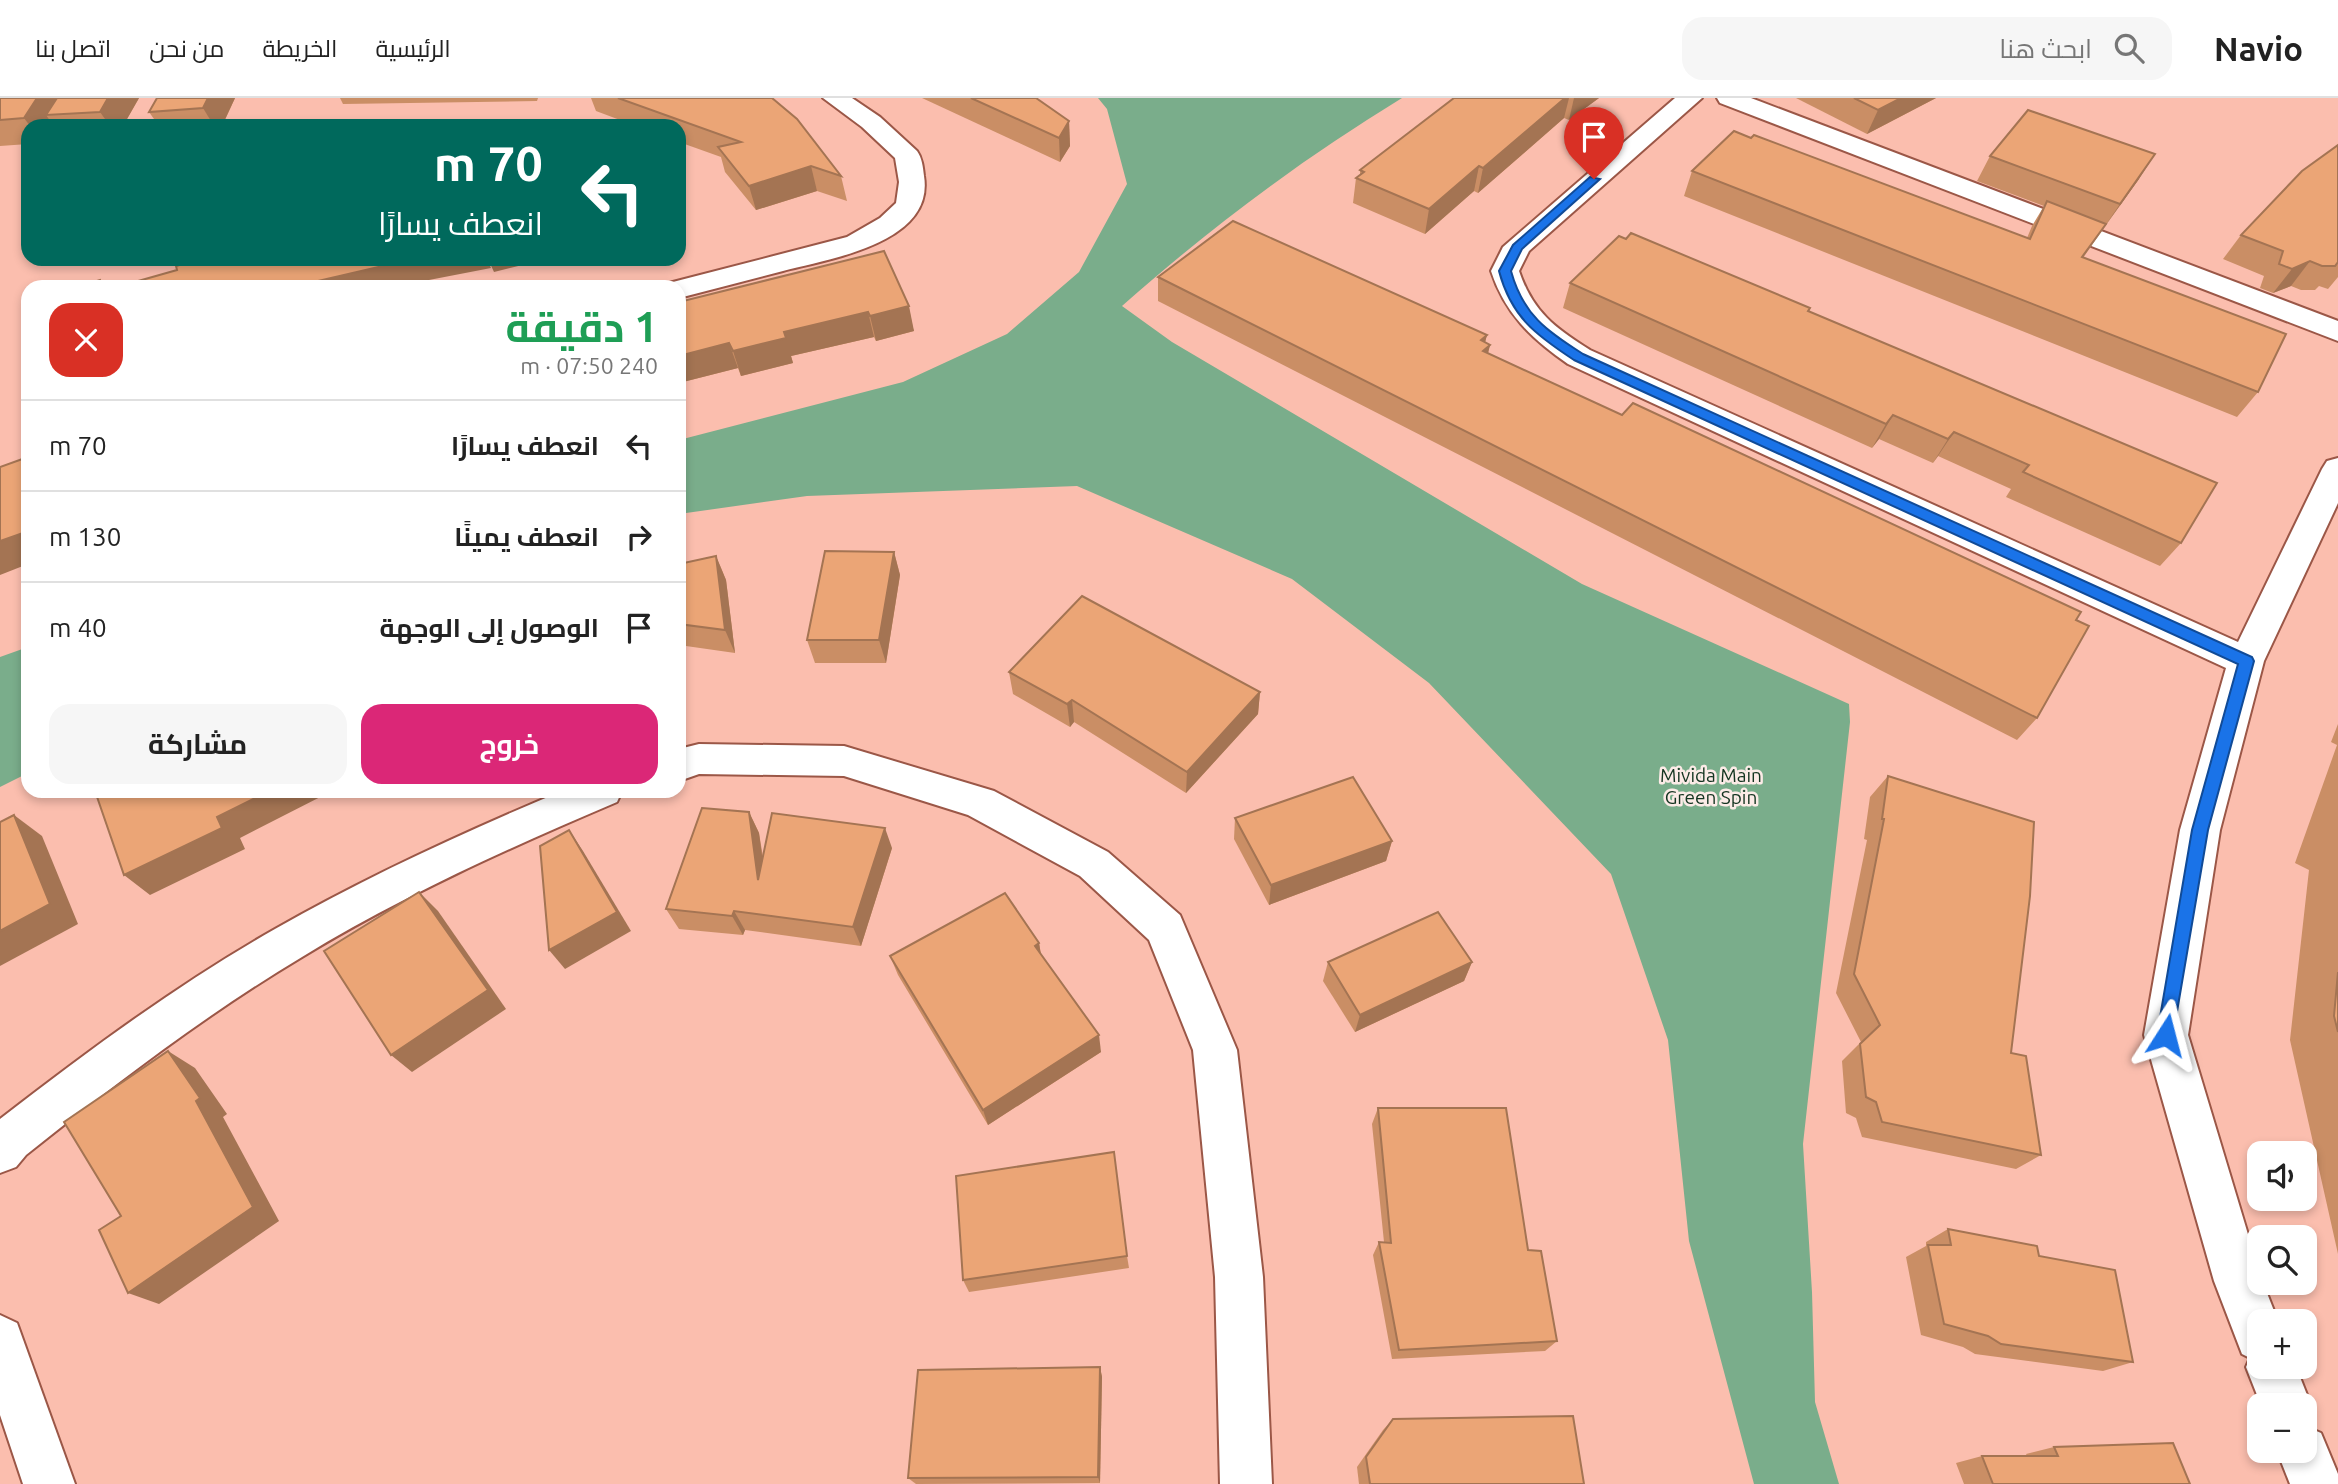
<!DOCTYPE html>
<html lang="ar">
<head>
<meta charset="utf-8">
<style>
	body { margin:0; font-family:Ubuntu,Cairo,sans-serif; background:#f6f6f6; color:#222; direction:rtl; height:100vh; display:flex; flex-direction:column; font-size:26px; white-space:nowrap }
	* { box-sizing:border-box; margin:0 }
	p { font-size:23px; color:#767676 }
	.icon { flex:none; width:38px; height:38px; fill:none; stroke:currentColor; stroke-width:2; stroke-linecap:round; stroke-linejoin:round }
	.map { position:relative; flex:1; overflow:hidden; direction:ltr }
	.side { position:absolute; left:21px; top:182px; width:665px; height:518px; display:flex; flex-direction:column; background:#fff; border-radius:21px; box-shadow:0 4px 10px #0003; direction:rtl }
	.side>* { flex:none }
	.top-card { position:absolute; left:21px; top:21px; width:665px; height:147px; border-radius:21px; box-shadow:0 4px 10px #0003; direction:rtl; background:#00695c; color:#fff; overflow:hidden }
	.tools { position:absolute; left:2247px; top:1043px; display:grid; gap:14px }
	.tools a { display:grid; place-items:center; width:70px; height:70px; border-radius:14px; background:#fff; box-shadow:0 4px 10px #0003; font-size:35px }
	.pin { position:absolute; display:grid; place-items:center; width:60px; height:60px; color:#fff; margin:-72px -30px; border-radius:50% 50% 50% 0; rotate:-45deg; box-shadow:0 0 7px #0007 }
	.pin .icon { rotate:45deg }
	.me { position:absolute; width:77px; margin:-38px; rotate:9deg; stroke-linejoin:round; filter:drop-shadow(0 0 5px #0008) }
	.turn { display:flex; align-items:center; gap:24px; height:147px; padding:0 28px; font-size:32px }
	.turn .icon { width:91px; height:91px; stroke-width:2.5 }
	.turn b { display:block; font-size:49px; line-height:60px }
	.round { display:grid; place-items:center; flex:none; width:74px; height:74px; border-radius:21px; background:#f6f6f6 }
	.summary { display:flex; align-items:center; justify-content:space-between; height:119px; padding:0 28px }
	h1 { font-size:42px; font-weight:700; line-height:52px; color:#1e9e55 }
	.primary-button { display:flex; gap:14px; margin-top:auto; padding:14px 28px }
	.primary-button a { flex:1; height:80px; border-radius:21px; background:#db2777; color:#fff; font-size:28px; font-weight:700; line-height:80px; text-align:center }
	.primary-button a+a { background:#f6f6f6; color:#222 }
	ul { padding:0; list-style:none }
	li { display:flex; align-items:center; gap:21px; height:91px; padding:0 28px; border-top:2px solid #e0e0e0 }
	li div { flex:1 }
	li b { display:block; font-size:26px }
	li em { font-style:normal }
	header { display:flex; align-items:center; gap:42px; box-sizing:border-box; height:98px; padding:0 35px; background:#fff; border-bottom:2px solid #e0e0e0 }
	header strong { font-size:33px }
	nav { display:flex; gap:38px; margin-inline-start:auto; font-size:24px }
	.search { width:490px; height:63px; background:#f6f6f6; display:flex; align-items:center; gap:18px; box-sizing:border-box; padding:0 24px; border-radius:21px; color:#767676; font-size:26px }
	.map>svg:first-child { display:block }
	.green { fill:#7aad8b }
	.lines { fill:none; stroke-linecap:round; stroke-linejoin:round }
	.minor-casing { stroke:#9b5747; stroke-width:4 }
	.minor { fill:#fff; fill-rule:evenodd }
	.wall { fill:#ca8e65 }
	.shaded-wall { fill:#a47453 }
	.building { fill:#eba576; stroke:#a47453; stroke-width:2 }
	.route { fill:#1a73e8; stroke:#114b97; stroke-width:2 }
	.labels { text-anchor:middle; stroke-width:5; stroke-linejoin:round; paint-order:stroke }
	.park-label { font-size:19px; fill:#133420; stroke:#fcebe7 }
</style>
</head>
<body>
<header>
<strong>Navio</strong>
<div class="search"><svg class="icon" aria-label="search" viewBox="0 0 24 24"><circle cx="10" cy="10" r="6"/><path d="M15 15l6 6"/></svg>ابحث هنا</div>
<nav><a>الرئيسية</a><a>الخريطة</a><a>من نحن</a><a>اتصل بنا</a></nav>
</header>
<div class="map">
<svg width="2338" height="1386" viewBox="0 0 2338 1386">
	<rect width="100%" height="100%" fill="#fbbeae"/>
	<!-- green -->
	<g class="green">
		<path d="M1098 0H1402C1302 61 1210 130 1122 208L1172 244 1582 486 1849 606 1850 624 1803 1046 1812 1194 1815 1304 1839 1386H1754L1689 1143 1668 942 1611 776 1429 585 1292 481 1077 388 807 398 679 416V342L903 284 1007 236 1079 174 1127 86 1107 11Z"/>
		<path d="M28 549V675L0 689V559Z"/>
	</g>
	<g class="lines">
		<defs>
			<g id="minor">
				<path d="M823 0H852L880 19 917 53C922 60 923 69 924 78 935 145 829 161 783 173 748 182 714 191 679 200V189H666L669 185 847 139 880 120 896 105 899 84 895 60 862 29Z"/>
				<path d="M1675 0H1702L1529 153 1519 173C1533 214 1555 230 1590 252L2238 544 2322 371 2327 363 2338 360V405L2264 563 2220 732 2188 937 2259 1173V1185H2263L2278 1223H2259V1269H2296L2311 1307 2305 1323V1307H2261L2246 1269 2250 1260 2242 1256 2214 1183 2144 937 2180 732 2226 570 1568 266C1532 241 1505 216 1491 173L1503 149Z"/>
				<path d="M1717 0H1751L2338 223V243L1720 5Z"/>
				<path d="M699 646 844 648 994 693 1108 754 1180 817 1237 952 1263 1179 1272 1386H1220L1215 1179 1193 952 1149 842 1080 778 968 717 844 678 699 676 679 683V651Z"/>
				<path d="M562 693H622L617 704C509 750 402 798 302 859 205 917 115 986 26 1057L16 1069 0 1075V1021C88 953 178 886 275 831 368 778 464 734 562 693Z"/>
				<path d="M0 1217 17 1225 75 1386H23L0 1317Z"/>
				<path d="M2305 1328 2321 1335 2338 1376V1386H2290L2277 1353H2305Z"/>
			</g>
		</defs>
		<!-- minor casing -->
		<use href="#minor" class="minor-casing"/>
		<!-- minor -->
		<use href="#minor" class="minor"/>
	</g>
	<!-- wall -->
	<g class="wall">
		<path d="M0 0H139L123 28H54L53 27 52 28H28V46L0 48Z"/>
		<path d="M157 0H235L222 28H159L149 14Z"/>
		<path d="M340 0H538L537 3 343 6Z"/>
		<path d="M591 0H772L841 78 847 103 817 93 756 112 725 74 721 59 679 44V28H636L596 13Z"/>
		<path d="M922 0H1036L1069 23 1070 48 1060 64Z"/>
		<path d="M1454 0H1599L1569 22 1564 20 1478 95 1474 93 1425 136 1353 105 1356 80 1360 77V72Z"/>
		<path d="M1796 0H1936L1867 36Z"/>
		<path d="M1751 40 2027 140 2032 128 2044 108 1977 83 1990 58 2139 81 2103 131 2083 160 2258 294 2237 319 1684 98 1692 73Z"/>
		<path d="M2338 47V179L2328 191 2319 188 2315 192H2301L2291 188 2273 195 2260 190 2264 178 2223 161 2241 137Z"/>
		<path d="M884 153 914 233 876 243 874 239 791 258 793 265 741 278 738 270 679 285V204Z"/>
		<path d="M1158 179 1487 237 1485 244 1490 247 1488 255 1622 317 2076 522 2037 620 2017 642 1158 203Z"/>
		<path d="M1570 185 1810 210 1809 214 2181 445 2160 468 2006 399 2011 391 1938 358 1933 365 1879 341 1872 350 1563 210Z"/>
		<path d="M894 454 900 477 886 565H815L807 542Z"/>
		<path d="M716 458 726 482 735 555 679 547V466Z"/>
		<path d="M1009 574 1260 594 1258 616 1186 695 1074 624 1070 629 1013 596Z"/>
		<path d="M2338 626V1156L2290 942 2309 772 2295 765 2337 647 2331 644Z"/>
		<path d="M1888 678 2011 955 2041 1057 2016 1071 1862 1039 1856 1020 1846 1015 1842 963 1861 944 1836 895 1867 742 1864 741 1870 699Z"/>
		<path d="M749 714 759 735 763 759 892 750 861 848 745 832 743 837 679 831 666 811Z"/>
		<path d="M1235 720 1392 743 1386 763 1269 807 1234 741Z"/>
		<path d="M1039 845 1041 856 1101 954 988 1027 898 877 890 858Z"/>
		<path d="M1328 864H1472L1464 883 1355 934 1323 883Z"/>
		<path d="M1378 1010 1528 1152 1557 1243 1545 1253 1392 1261 1373 1157 1379 1144H1384L1372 1026Z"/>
		<path d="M1948 1131 2039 1158 2133 1264 2103 1273 1975 1256 1963 1249 1921 1237 1906 1159 1926 1148V1144Z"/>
		<path d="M1127 1158 1129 1170 969 1194 963 1182Z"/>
		<path d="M1100 1269 1102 1279 1100 1385 916 1386 908 1380Z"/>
		<path d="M1393 1321 1584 1386H1359L1357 1369 1383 1332Z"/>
		<path d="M2054 1349 2190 1386H1964L1956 1365 1982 1358H2027L2026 1356Z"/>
	</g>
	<!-- shaded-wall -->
	<g class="shaded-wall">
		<path d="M37 0H64L46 17 53 27 52 28H30L24 20Z"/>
		<path d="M108 0H139L123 28H110L100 14Z"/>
		<path d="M208 0H235L222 28H214L203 10Z"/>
		<path d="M1565 0H1569L1564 20 1478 95 1483 70Z"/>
		<path d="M1574 0H1599L1569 22Z"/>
		<path d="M1901 0H1936L1867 36 1878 12Z"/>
		<path d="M1069 23 1070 48 1060 64 1059 40Z"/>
		<path d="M2155 56 2139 81 2103 131 2120 106Z"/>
		<path d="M811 68 817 93 756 112 749 88Z"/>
		<path d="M1479 68 1474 93 1425 136 1429 111Z"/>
		<path d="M413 161H487L491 170 429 182V185L412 189H311L318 183Z"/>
		<path d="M488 161H547L494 174Z"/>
		<path d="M2310 163 2291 188 2273 195 2292 171Z"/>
		<path d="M909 208 914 233 876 243 870 218Z"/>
		<path d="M868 214 874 239 791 258 793 265 741 278 733 253 784 234Z"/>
		<path d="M1487 237 1483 252 1490 247 1484 271 1481 242Z"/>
		<path d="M729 245 738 270 679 285V258Z"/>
		<path d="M1893 317 1879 341 1872 350 1886 326Z"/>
		<path d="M1954 334 1938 358 1933 365 1948 341Z"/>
		<path d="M26 434 28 435V466L0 477V443Z"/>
		<path d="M894 454 900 477 886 565 879 542Z"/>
		<path d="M716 458 726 482 735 555 725 532Z"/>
		<path d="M1260 594 1258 616 1186 695 1187 674Z"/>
		<path d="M1072 602 1074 624 1070 629 1067 606Z"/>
		<path d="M269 693H332L240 740 245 751 150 797 124 777 217 719Z"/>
		<path d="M749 714 759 735 768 802 758 782Z"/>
		<path d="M14 717 42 738 78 826 0 868V833Z"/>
		<path d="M885 730 892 750 861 848 853 829Z"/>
		<path d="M569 732 583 753 631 833 565 871 549 852Z"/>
		<path d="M1392 743 1386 763 1269 807 1271 787Z"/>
		<path d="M419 794 438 813 506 911 412 974 391 957Z"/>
		<path d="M734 813 745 832 743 837 732 818Z"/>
		<path d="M1039 845 1042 864 1035 848Z"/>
		<path d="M1472 864 1464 883 1355 934 1360 917Z"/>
		<path d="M1099 937 1101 954 988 1027 983 1012Z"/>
		<path d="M168 953 195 970 227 1016 223 1019 279 1123 159 1206 128 1195Z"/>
		<path d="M1100 1269 1102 1279 1100 1385 1098 1379Z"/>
	</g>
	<!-- building -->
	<g class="building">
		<path d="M0 0H37L24 20 0 22Z"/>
		<path d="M57 0H108L100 14 46 17Z"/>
		<path d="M157 0H208L203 10 149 14Z"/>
		<path d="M618 0H772L797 21 841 78 811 68 749 88 718 49 741 44Z"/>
		<path d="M971 0H1036L1069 23 1059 40Z"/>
		<path d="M1454 0H1565L1483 70 1479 68 1429 111 1356 80 1364 74 1360 72Z"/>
		<path d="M1854 0H1901L1878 12Z"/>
		<path d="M2028 12 2155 56 2120 106 1990 58Z"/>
		<path d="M1734 33 1751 40 1754 37 2030 141 2047 103 2106 126 2082 159 2286 236 2258 294 1692 73Z"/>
		<path d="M2338 47V164L2335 168H2322L2310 163 2292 171 2279 166 2283 153 2241 137 2302 73Z"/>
		<path d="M1233 123 1487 237 1481 242 1490 247 1483 253 1622 317 1633 305 2081 514 2076 522 2089 528 2037 620 1158 179Z"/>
		<path d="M1631 135 1810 210 1808 213 2217 385 2181 445 2023 374 2029 367 1954 334 1948 341 1893 317 1886 326 1570 185 1619 138 1626 141Z"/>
		<path d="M884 153 909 208 870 218 868 214 784 234 786 240 733 253 729 245 679 258V204Z"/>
		<path d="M201 161H413L318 183 319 187 311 189H117L177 172 176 168Z"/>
		<path d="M100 182 102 189H78Z"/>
		<path d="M28 359V436L26 434 0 443V369Z"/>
		<path d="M825 453 894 454 879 542H807Z"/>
		<path d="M716 458 725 532 679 526V466Z"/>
		<path d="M1082 498 1260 594 1187 674 1072 602 1067 606 1009 574Z"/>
		<path d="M1888 678 2034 724 2030 798 2011 955 2026 958 2041 1057 1882 1024 1876 1004 1866 999 1860 946 1880 927 1854 876 1884 721H1882Z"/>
		<path d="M1353 679 1392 743 1271 787 1235 720Z"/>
		<path d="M95 693H269L217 719 222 730 124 777Z"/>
		<path d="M702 710 749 714 758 782 772 715 885 730 853 829 734 813 732 818 666 811Z"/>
		<path d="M14 717 50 806 0 833V724Z"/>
		<path d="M569 732 617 814 549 852 540 748Z"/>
		<path d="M419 794 488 892 391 957 324 853Z"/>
		<path d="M1005 795 1039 845 1035 848 1099 937 983 1012 890 858Z"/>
		<path d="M1438 814 1472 864 1360 917 1328 864Z"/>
		<path d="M2338 874V934L2334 918Z"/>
		<path d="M168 953 200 1000 196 1003 253 1109 128 1195 99 1132 121 1118 64 1024Z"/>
		<path d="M1378 1010H1506L1528 1152 1541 1153 1557 1243 1399 1252 1379 1144 1391 1145Z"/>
		<path d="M1114 1054 1127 1158 963 1182 956 1078Z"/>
		<path d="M1948 1131 2037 1148 2039 1158 2115 1172 2133 1264 2001 1246 1988 1238 1944 1226 1928 1147H1951Z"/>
		<path d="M1100 1269 1098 1379 908 1380 918 1272Z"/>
		<path d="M1573 1318 1584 1386H1370L1366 1359 1393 1321Z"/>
		<path d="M2173 1345 2190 1386H1993L1982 1358H2058L2054 1349Z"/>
	</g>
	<!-- route -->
	<path class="route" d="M1590 79 1600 81 1522 151 1511 173C1523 217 1547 233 1583 256L2252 559 2254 563 2208 732 2172 943 2166 945 2160 943 2157 937 2192 732 2238 566 1574 262C1536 237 1511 219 1499 173L1513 147Z"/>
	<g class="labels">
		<!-- park labels -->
		<g class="park-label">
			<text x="1711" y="684">Mivida Main<tspan x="1711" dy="22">Green Spin</tspan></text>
		</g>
	</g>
</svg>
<div class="tools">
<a><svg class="icon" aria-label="sound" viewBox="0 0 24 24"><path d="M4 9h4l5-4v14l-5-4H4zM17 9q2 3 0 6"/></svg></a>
<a><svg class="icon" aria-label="search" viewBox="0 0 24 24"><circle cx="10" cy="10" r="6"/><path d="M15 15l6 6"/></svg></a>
<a>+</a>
<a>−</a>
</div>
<div class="pin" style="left:1594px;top:81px;background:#d93025"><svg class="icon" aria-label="arrive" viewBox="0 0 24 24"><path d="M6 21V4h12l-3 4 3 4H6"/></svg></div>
<svg class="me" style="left:2166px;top:937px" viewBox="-20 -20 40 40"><path d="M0-17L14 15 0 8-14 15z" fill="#1a73e8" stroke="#fff" stroke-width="4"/></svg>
<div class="top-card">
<div class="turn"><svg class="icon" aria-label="left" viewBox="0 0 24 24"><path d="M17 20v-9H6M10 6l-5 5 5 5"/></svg><div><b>70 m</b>انعطف يسارًا</div></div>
</div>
<section class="side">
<div class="summary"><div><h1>1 دقيقة</h1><p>240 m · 07:50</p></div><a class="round" style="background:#d93025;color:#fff"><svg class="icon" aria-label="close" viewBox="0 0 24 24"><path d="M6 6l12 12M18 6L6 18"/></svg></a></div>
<ul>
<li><svg class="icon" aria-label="left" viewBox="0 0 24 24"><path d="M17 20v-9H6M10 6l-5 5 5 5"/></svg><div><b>انعطف يسارًا</b></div><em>70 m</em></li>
<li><svg class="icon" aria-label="right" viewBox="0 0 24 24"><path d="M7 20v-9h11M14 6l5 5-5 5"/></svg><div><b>انعطف يمينًا</b></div><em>130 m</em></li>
<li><svg class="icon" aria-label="arrive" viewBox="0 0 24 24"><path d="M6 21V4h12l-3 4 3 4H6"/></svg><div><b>الوصول إلى الوجهة</b></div><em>40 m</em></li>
</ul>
<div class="primary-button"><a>خروج</a><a>مشاركة</a></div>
</section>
</div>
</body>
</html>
